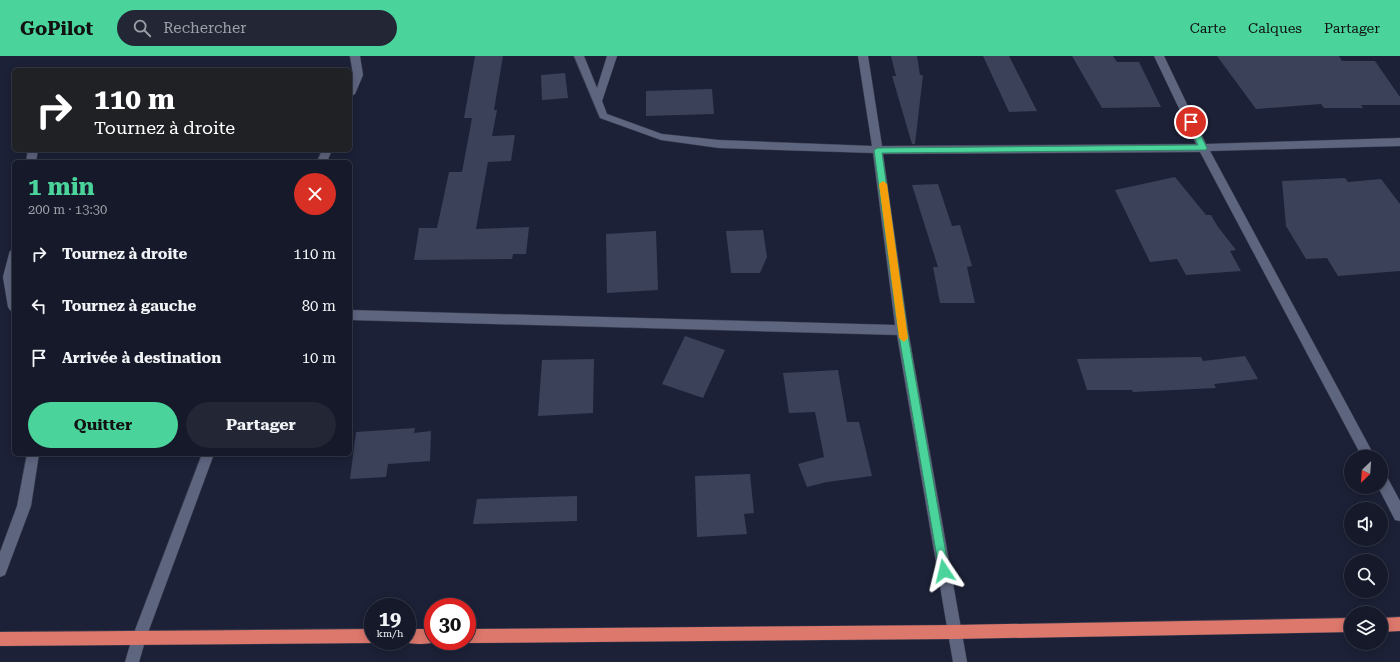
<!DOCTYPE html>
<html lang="fr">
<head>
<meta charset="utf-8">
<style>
	body { margin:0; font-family:"Roboto Serif",serif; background:#222635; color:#f1f3f6; height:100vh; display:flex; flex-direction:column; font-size:15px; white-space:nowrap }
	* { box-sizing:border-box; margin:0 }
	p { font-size:13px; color:#9da0a8 }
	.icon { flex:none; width:22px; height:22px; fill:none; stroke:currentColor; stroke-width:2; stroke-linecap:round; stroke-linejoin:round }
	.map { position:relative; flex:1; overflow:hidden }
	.panel { position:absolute; left:12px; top:104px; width:340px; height:296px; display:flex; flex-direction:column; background:#151929; border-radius:6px; box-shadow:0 2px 10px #0003,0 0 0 1px #343846 }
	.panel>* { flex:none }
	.top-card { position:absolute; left:12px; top:12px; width:340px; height:84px; border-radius:6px; box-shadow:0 2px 10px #0003,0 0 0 1px #343846; background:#202124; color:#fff; overflow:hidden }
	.needle { width:26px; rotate:205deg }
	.buttons { position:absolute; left:1344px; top:394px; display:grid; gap:8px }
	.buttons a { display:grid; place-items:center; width:44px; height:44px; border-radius:50%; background:#151929; box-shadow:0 2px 10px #0003,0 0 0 1px #343846; font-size:20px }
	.speed { position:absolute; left:364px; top:542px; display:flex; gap:8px; font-size:20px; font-weight:700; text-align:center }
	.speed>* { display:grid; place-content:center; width:52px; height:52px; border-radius:50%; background:#151929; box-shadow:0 2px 10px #0003,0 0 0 1px #343846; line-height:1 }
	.speed small { font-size:10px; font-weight:400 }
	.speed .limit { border:6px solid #d22; background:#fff; color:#111 }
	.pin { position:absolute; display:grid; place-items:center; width:34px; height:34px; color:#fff; margin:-17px; border:2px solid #fff; border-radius:50%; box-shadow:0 1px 4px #0007 }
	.me { position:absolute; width:44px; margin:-22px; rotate:350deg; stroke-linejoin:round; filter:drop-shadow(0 0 3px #0008) }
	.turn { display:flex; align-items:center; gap:14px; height:84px; padding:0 16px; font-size:18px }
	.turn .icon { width:52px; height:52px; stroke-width:2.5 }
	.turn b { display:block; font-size:28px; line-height:34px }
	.round { display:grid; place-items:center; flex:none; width:42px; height:42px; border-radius:21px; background:#222635 }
	.overview { display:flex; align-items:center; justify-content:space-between; height:68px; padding:0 16px }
	h1 { font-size:24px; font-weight:700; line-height:30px; color:#4ad49c }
	.action { display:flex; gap:8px; margin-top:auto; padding:8px 16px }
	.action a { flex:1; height:46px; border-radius:24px; background:#4ad49c; color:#111; font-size:16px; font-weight:700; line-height:46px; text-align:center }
	.action a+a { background:#222635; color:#f1f3f6 }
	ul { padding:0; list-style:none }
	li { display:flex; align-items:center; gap:12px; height:52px; padding:0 16px }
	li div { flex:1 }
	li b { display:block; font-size:15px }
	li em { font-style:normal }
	header { display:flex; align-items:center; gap:24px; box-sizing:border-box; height:56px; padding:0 20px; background:#4ad49c; color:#111 }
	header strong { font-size:19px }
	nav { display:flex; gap:22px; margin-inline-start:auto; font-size:14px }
	.search { width:280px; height:36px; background:#222635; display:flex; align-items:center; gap:10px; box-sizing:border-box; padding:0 14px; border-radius:22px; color:#9da0a8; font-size:15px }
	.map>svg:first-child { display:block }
	.building { fill:#3a4158 }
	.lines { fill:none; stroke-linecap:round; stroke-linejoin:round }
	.minor-casing { stroke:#393c4e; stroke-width:1 }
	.highway-casing { stroke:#393c4e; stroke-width:1 }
	.minor { fill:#5e657f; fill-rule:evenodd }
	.highway { fill:#dd786d; fill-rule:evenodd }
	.route { fill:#4ad49c; stroke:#308a65 }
	.slow { fill:#f59e0b }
</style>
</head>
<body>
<header>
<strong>GoPilot</strong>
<div class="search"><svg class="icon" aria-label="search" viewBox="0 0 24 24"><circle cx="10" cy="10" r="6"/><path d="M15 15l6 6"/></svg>Rechercher</div>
<nav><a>Carte</a><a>Calques</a><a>Partager</a></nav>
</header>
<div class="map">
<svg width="1400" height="606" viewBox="0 0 1400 606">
	<rect width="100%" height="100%" fill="#1c2137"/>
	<!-- building -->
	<g class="building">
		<path d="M475 0H503L494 54H497L492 80 515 79 511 105 488 106 476 173 529 171 526 198H513L512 203 414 204 419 172H437L449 116H462L472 62H464Z"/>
		<path d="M891 0H917L920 19H923L915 88H912L892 20H896Z"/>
		<path d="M983 0H1009L1037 55 1009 56Z"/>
		<path d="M1072 0H1113L1117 6H1139L1161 51 1102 52Z"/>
		<path d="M1217 0H1339L1342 5H1375L1400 41V49H1361L1363 52H1324L1321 48 1256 53Z"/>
		<path d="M565 17 568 42 542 44 541 19Z"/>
		<path d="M712 33 714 58 646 60V35Z"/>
		<path d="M1175 121 1206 159H1211L1218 171 1236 194 1230 195 1241 215 1186 219 1177 203 1150 206 1115 134Z"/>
		<path d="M1345 122 1348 126 1381 123 1400 148V215L1338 220 1327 202 1306 203 1286 170 1282 125Z"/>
		<path d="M938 128 952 170 960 169 972 210 967 211 975 247H940L933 211H938L912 129Z"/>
		<path d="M763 174 767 201 760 217H731L726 175Z"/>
		<path d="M656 175 658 234 607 237 606 178Z"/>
		<path d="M685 280 725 294 703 342 662 328Z"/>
		<path d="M1245 300 1258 323 1214 328 1216 332 1133 336 1132 334H1087L1077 303 1201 301 1203 305Z"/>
		<path d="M594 303 593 357 538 360 542 304Z"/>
		<path d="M838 314 847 366H859L872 420 827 426 807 431 798 408 824 401 815 356 789 357 783 317Z"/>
		<path d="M415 372 414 377 431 375 430 405 388 408 386 421 350 423 356 376Z"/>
		<path d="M750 418 754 457 744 458 747 478 697 481 695 420Z"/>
		<path d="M577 440V465L473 468 477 443Z"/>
	</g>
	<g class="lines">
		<defs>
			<g id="minor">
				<path d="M350 0H360L363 19 355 38 350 41V27L353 19Z"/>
				<path d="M574 0H584L597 32 607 0H617L602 45 607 58 662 78 719 84 872 90 858 0H868L882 90 1196 88 1154 0H1164L1206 88 1400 82V90L1210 95 1375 401H1362L1200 96 883 98 908 274 967 606H953L897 279 350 264V254L895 269 873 97 719 92 661 84 600 62Z"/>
				<path d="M28 94H38L36 106H26Z"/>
				<path d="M322 94H332L327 106H317Z"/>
				<path d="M14 194V256L10 254 8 251 3 221 9 198 10 195Z"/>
				<path d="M27 398H39L31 450 5 519 0 521V496L17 450Z"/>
				<path d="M202 398H214L146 582 139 606H125L132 582Z"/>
				<path d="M1381 417 1386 419 1400 445V465L1395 464 1378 431H1381Z"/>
			</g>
			<g id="highway">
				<path d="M1400 561V575L1381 576V562Z"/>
				<path d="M1351 562V576L954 583 467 587 462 585H467V573L954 569Z"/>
				<path d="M373 573V585H378L373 587 0 590V576Z"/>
				<path d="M407 573H433V585H438C429 589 411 589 402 585H407Z"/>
			</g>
		</defs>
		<!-- minor casing -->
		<use href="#minor" class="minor-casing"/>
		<!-- highway casing -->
		<use href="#highway" class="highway-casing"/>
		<!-- minor -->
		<use href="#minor" class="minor"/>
		<!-- highway -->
		<use href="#highway" class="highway"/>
	</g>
	<!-- route -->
	<path class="route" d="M1191 63 1194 66 1207 92 1206 94 882 97 907 274 949 515 947 519 944 521 940 519 898 274 874 94 878 92 1198 89 1187 66Z"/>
	<!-- slow -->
	<path class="slow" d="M883 125 887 128 908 282 904 286 899 282 879 128Z"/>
</svg>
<div class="buttons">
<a><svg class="needle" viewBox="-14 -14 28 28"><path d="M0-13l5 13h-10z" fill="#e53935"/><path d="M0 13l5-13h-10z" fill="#9da0a8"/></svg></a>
<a><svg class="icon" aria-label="sound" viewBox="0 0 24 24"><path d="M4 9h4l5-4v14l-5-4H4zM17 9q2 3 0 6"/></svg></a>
<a><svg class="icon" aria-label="search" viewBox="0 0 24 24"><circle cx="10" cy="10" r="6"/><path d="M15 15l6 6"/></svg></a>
<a><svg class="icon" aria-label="layers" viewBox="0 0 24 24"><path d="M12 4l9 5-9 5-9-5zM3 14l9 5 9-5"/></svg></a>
</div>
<div class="speed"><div>19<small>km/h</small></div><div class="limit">30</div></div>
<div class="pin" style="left:1191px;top:66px;background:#d93025"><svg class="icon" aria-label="arrive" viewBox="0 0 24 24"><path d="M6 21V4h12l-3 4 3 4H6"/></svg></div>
<svg class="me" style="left:944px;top:515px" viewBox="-20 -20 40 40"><path d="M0-17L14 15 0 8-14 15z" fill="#4ad49c" stroke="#fff" stroke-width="4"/></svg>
<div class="top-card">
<div class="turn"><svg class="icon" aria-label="right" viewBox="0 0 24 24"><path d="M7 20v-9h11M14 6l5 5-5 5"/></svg><div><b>110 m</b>Tournez à droite</div></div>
</div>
<section class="panel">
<div class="overview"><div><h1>1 min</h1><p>200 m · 13:30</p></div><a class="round" style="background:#d93025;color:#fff"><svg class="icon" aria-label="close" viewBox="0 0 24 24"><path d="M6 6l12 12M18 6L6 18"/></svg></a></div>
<ul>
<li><svg class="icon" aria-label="right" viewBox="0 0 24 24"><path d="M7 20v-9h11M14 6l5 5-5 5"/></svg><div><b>Tournez à droite</b></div><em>110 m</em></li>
<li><svg class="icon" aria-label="left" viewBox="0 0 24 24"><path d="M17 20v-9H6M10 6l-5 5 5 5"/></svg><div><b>Tournez à gauche</b></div><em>80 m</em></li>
<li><svg class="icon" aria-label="arrive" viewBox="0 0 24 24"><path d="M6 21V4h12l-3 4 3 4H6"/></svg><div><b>Arrivée à destination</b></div><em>10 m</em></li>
</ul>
<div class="action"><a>Quitter</a><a>Partager</a></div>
</section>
</div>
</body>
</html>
